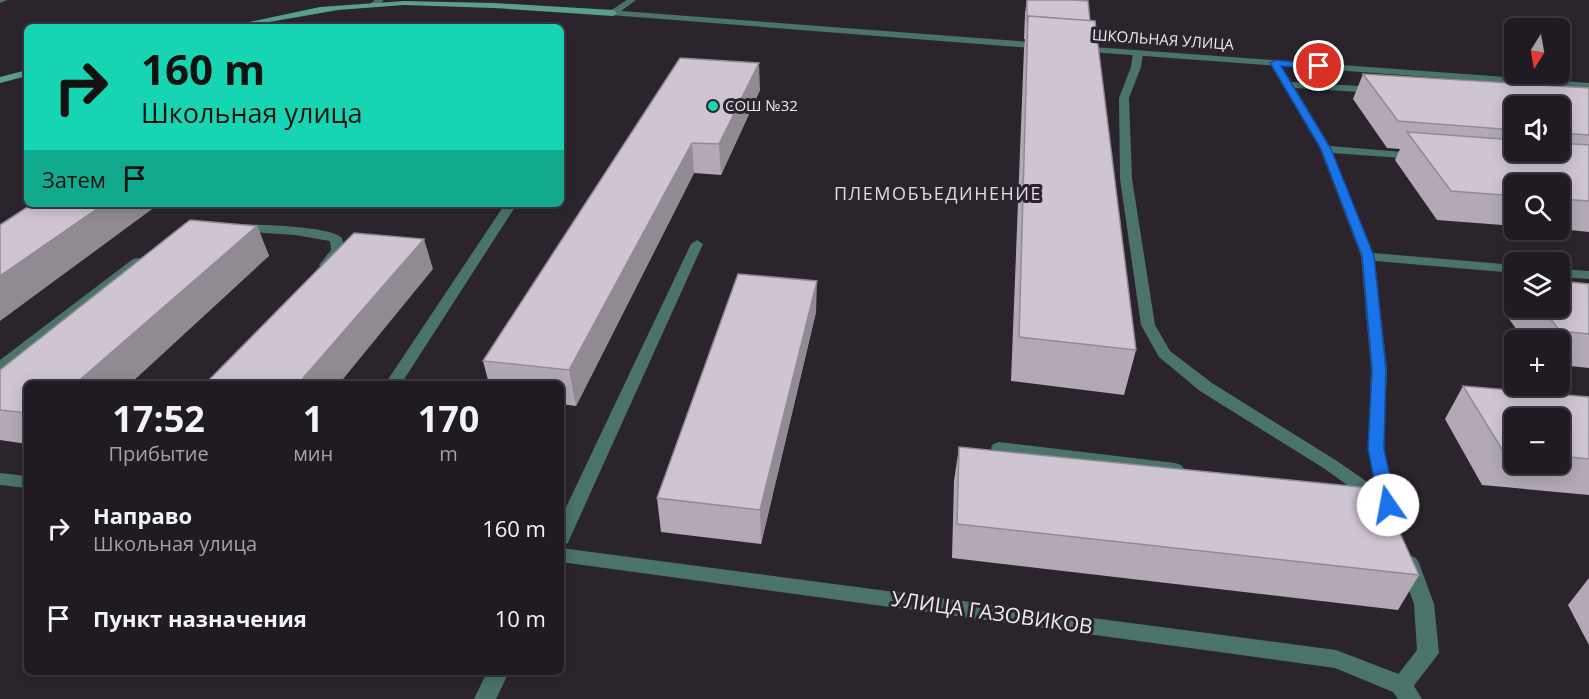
<!DOCTYPE html>
<html lang="ru">
<head>
<meta charset="utf-8">
<style>
	body { margin:0; font-family:"Open Sans",sans-serif; background:#28242a; color:#f1f3f6; height:100vh; display:flex; flex-direction:column; font-size:22px; white-space:nowrap }
	* { box-sizing:border-box; margin:0 }
	p { font-size:20px; color:#a2a1a5 }
	.icon { flex:none; width:33px; height:33px; fill:none; stroke:currentColor; stroke-width:2; stroke-linecap:round; stroke-linejoin:round }
	.map { position:relative; flex:1; overflow:hidden }
	.drawer { position:absolute; left:24px; top:381px; width:540px; height:294px; display:flex; flex-direction:column; background:#201b22; border-radius:9px; box-shadow:0 3px 15px #0003,0 0 0 2px #3d3940 }
	.drawer>* { flex:none }
	.banner { position:absolute; left:24px; top:24px; width:540px; height:183px; border-radius:9px; box-shadow:0 3px 15px #0003,0 0 0 2px #3d3940; background:#17d5b2; color:#111; overflow:hidden }
	.needle { width:39px; rotate:191deg }
	.buttons { position:absolute; left:1504px; top:18px; display:grid; gap:12px }
	.buttons a { display:grid; place-items:center; width:66px; height:66px; border-radius:9px; background:#201b22; box-shadow:0 3px 15px #0003,0 0 0 2px #3d3940; font-size:30px }
	.pin { position:absolute; display:grid; place-items:center; width:51px; height:51px; color:#fff; margin:-26px; border:3px solid #fff; border-radius:50%; box-shadow:0 2px 6px #0007 }
	.me { position:absolute; width:66px; margin:-33px; rotate:348deg; stroke-linejoin:round; filter:drop-shadow(0 0 4px #0008) }
	.turn { display:flex; align-items:center; gap:21px; height:126px; padding:0 18px; font-size:27px }
	.turn .icon { width:78px; height:78px; stroke-width:2.5 }
	.turn b { display:block; font-size:42px; line-height:51px }
	.then { display:flex; align-items:center; height:57px; padding:0 18px; background:#0003; gap:12px; font-size:22px }
	.eta { display:flex; justify-content:space-evenly; align-items:center; height:102px; text-align:center }
	.eta b { font-size:36px; font-weight:700; line-height:42px }
	ul { padding:0; list-style:none }
	li { display:flex; align-items:center; gap:18px; height:90px; padding:0 18px }
	li div { flex:1 }
	li b { display:block; font-size:22px }
	li em { font-style:normal }
	.map>svg:first-child { display:block }
	.lines { fill:none; stroke-linecap:round; stroke-linejoin:round }
	.lane { fill:#4a7469; fill-rule:evenodd }
	.street { fill:#4a7469; fill-rule:evenodd }
	.secondary { fill:#5aa08e; fill-rule:evenodd }
	.wall { fill:#b2a9b5; fill-rule:evenodd }
	.shaded-wall { fill:#918a93 }
	.building { fill:#cfc5d2; stroke:#918a93; stroke-width:1.5 }
	.route { fill:#1a73e8; stroke:#114b97; stroke-width:1.5 }
	.poi-dot { fill:#17d5b2; stroke:#2b242d; stroke-width:2 }
	.labels { text-anchor:middle; stroke-width:6; stroke-linejoin:round; paint-order:stroke }
	.far-street-label { font-size:15px; fill:#eee8ef; stroke:#2b242d }
	.far-poi-label { font-size:15px; fill:#eee8ef; stroke:#2b242d; text-anchor:start }
	.far-quarter-label { font-size:18px; letter-spacing:1.5px; fill:#e2d7e4; stroke:#2b242d }
	.near-street-label { font-size:21px; fill:#eee8ef; stroke:#2b242d }
</style>
</head>
<body>
<div class="map">
<svg width="1589" height="699" viewBox="0 0 1589 699">
	<rect width="100%" height="100%" fill="#2b242d"/>
	<g class="lines">
		<!-- lane -->
		<g class="lane">
			<path d="M0 0H7L0 3Z"/>
			<path d="M375 0H384L377 6H371L370 4Z"/>
			<path d="M1138 50 1143 53 1141 67 1129 98 1132 179 1155 325 1170 351 1212 383 1337 461 1376 488 1368 449 1371 369 1361 256 1320 149 1270 63 1272 61H1278L1291 82 1377 87 1382 90 1377 93 1295 88 1330 146 1415 153 1421 156 1415 159 1333 153 1373 253 1515 265V273L1375 261 1387 369 1384 449 1398 509 1395 514 1389 516 1383 514 1381 510 1361 505 1358 500 1361 495 1325 469 1200 391 1159 357 1141 325 1120 179 1119 98 1131 67 1133 53Z"/>
			<path d="M505 204H517L401 384H385Z"/>
			<path d="M239 224C259 225 330 226 342 238L345 250 331 268 326 269 319 265 331 250 330 241 295 235 235 231 233 228Z"/>
			<path d="M697 240 703 244 570 538 568 543 561 545V518L691 244Z"/>
			<path d="M138 258 143 259 145 262 143 265 5 371 0 373V360L133 259Z"/>
			<path d="M1560 269 1589 271V279L1560 277Z"/>
			<path d="M999 442 1175 463 1181 465 1184 469 1181 473 1175 475 993 452 991 448 993 444Z"/>
			<path d="M1409 555 1416 558 1419 563 1434 604 1439 653 1409 692 1401 695 1393 692 1390 685 1417 650 1414 604 1399 563 1402 558Z"/>
			<path d="M487 672H509L496 699H474Z"/>
		</g>
		<!-- street -->
		<g class="street">
			<path d="M627 0H636L621 11 1044 43 1048 46 1044 49 610 15V11Z"/>
			<path d="M1080 46 1589 83V89L1077 51V47Z"/>
			<path d="M0 473 27 476V488L0 485Z"/>
			<path d="M561 548 1336 650 1409 678 1422 699H1398L1393 692 1335 668 561 562Z"/>
		</g>
		<!-- secondary -->
		<g class="secondary">
			<path d="M404 1 494 3 613 10 617 13 613 16 494 8 404 5 338 10 241 27H225L320 7Z"/>
			<path d="M27 70V76L0 83V77Z"/>
		</g>
	</g>
	<!-- wall -->
	<g class="wall">
		<path d="M1027 0 1136 350 1124 395 1011 381 1024 49 1025 39H1024L1025 13Z"/>
		<path d="M680 58 760 90 721 175 694 173 576 406 561 404V384H489L483 361Z"/>
		<path d="M1363 74 1589 88V232L1560 229V184H1515V226L1437 220 1395 160 1400 149 1387 148 1353 99ZM1515 106H1560V152H1515Z"/>
		<path d="M257 226 269 256 27 384V444L0 440V370Z"/>
		<path d="M1589 284V368L1560 365V340H1524L1502 309 1515 285V308H1560Z"/>
		<path d="M816 312 761 544 661 532 657 498Z"/>
		<path d="M1463 386 1589 397V495L1482 485 1445 419ZM1515 418H1560V464H1515Z"/>
		<path d="M959 447 1419 575 1398 610 952 558 954 481Z"/>
		<path d="M1589 578V645L1568 605Z"/>
	</g>
	<!-- shaded-wall -->
	<g class="shaded-wall">
		<path d="M759 63 760 90 721 175 719 144Z"/>
		<path d="M692 143 694 173 576 406 569 370Z"/>
		<path d="M104 204H159L0 321V276Z"/>
		<path d="M257 226 269 256 130 384H75Z"/>
		<path d="M424 239 433 269 339 384H298Z"/>
		<path d="M817 281 816 312 761 544 760 510Z"/>
	</g>
	<!-- building -->
	<g class="building">
		<path d="M1027 0H1072L1088 1 1090 21 1028 16V22L1027 21Z"/>
		<path d="M1028 16 1095 21 1136 350 1019 337Z"/>
		<path d="M680 58 759 63 719 144 692 143 569 370 483 361Z"/>
		<path d="M1363 74 1589 88V135L1560 133V106H1515V130L1398 121Z"/>
		<path d="M1407 132 1515 140V152H1560V143L1589 145V201L1560 199V184H1515V196L1451 191Z"/>
		<path d="M32 204H104L0 276V225Z"/>
		<path d="M190 220 257 226 75 384H27V413L0 410V370Z"/>
		<path d="M354 233 424 239 298 384H205Z"/>
		<path d="M738 274 817 281 760 510 657 498Z"/>
		<path d="M1560 281 1589 284V334L1560 331 1542 308H1560Z"/>
		<path d="M1463 386 1589 397V459L1560 456V418H1515V452L1503 451Z"/>
		<path d="M959 447 1380 489 1419 575 957 524Z"/>
	</g>
	<!-- route -->
	<path class="route" d="M1275 60 1319 64 1323 66 1319 69 1281 66 1331 149 1374 256 1386 369 1384 449 1396 505 1393 509H1382L1379 505 1368 449 1372 369 1362 256 1321 149 1270 63Z"/>
	<!-- markers -->
	<circle class="poi-dot" cx="713" cy="106" r="6"/>
	<g class="labels">
		<!-- far-street labels -->
		<g class="far-street-label">
			<text transform="translate(1163 40) rotate(4)" y="5">ШКОЛЬНАЯ УЛИЦА</text>
		</g>
		<!-- far-poi labels -->
		<g class="far-poi-label">
			<text x="725" y="111">СОШ №32</text>
		</g>
		<!-- far-quarter labels -->
		<g class="far-quarter-label">
			<text x="938" y="200">ПЛЕМОБЪЕДИНЕНИЕ</text>
		</g>
		<!-- near-street labels -->
		<g class="near-street-label">
			<text transform="translate(992 613) rotate(8)" y="7">УЛИЦА ГАЗОВИКОВ</text>
		</g>
	</g>
</svg>
<div class="buttons">
<a><svg class="needle" viewBox="-14 -14 28 28"><path d="M0-13l5 13h-10z" fill="#e53935"/><path d="M0 13l5-13h-10z" fill="#a2a1a5"/></svg></a>
<a><svg class="icon" aria-label="sound" viewBox="0 0 24 24"><path d="M4 9h4l5-4v14l-5-4H4zM17 9q2 3 0 6"/></svg></a>
<a><svg class="icon" aria-label="search" viewBox="0 0 24 24"><circle cx="10" cy="10" r="6"/><path d="M15 15l6 6"/></svg></a>
<a><svg class="icon" aria-label="layers" viewBox="0 0 24 24"><path d="M12 4l9 5-9 5-9-5zM3 14l9 5 9-5"/></svg></a>
<a>+</a>
<a>−</a>
</div>
<div class="pin" style="left:1319px;top:66px;background:#d93025"><svg class="icon" aria-label="arrive" viewBox="0 0 24 24"><path d="M6 21V4h12l-3 4 3 4H6"/></svg></div>
<svg class="me" style="left:1388px;top:505px" viewBox="-20 -20 40 40"><circle r="19" fill="#fff"/><path d="M0-13L10 11 0 6-10 11z" fill="#1a73e8"/></svg>
<div class="banner">
<div class="turn"><svg class="icon" aria-label="right" viewBox="0 0 24 24"><path d="M7 20v-9h11M14 6l5 5-5 5"/></svg><div><b>160 m</b>Школьная улица</div></div>
<div class="then">Затем<svg class="icon" aria-label="arrive" viewBox="0 0 24 24"><path d="M6 21V4h12l-3 4 3 4H6"/></svg></div>
</div>
<section class="drawer">
<div class="eta">
<div><b>17:52</b><p>Прибытие</p></div>
<div><b>1</b><p>мин</p></div>
<div><b>170</b><p>m</p></div>
</div>
<ul>
<li><svg class="icon" aria-label="right" viewBox="0 0 24 24"><path d="M7 20v-9h11M14 6l5 5-5 5"/></svg><div><b>Направо</b><p>Школьная улица</p></div><em>160 m</em></li>
<li><svg class="icon" aria-label="arrive" viewBox="0 0 24 24"><path d="M6 21V4h12l-3 4 3 4H6"/></svg><div><b>Пункт назначения</b></div><em>10 m</em></li>
</ul>
</section>
</div>
</body>
</html>
